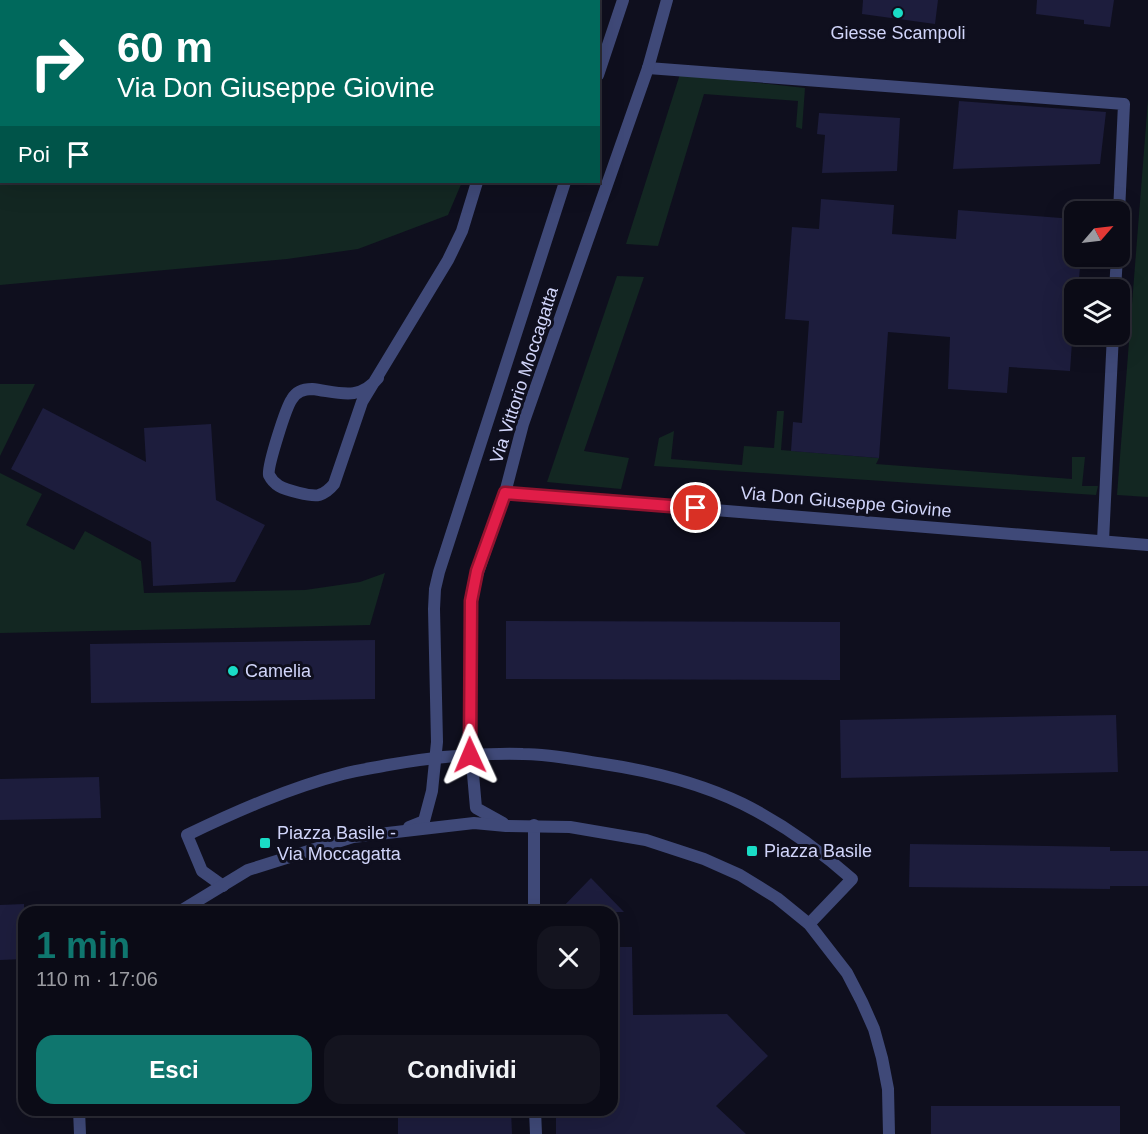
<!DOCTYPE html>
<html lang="it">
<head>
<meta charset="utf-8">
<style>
	body { margin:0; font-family:Helvetica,sans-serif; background:#14141f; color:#f1f3f6; height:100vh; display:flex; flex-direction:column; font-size:22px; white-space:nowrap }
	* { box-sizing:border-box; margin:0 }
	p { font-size:20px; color:#9a9ba1 }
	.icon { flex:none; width:33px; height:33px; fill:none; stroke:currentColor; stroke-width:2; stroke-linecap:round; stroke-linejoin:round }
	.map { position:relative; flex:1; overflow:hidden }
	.side { position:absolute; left:18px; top:906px; width:600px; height:210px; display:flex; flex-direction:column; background:#0b0b16; border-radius:18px; box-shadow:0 6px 24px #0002,0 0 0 2px #2b2b35 }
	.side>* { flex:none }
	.hud { position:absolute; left:0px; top:0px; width:600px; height:183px; box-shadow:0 6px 24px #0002,0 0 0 2px #2b2b35; background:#00695c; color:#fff; overflow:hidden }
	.needle { width:39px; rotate:62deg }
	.controls { position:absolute; left:1064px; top:201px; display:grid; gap:12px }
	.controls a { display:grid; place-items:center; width:66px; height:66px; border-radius:12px; background:#0b0b16; box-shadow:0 6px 24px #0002,0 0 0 2px #2b2b35; font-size:30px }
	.pin { position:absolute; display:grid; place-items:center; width:51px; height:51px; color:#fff; margin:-26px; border:3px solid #fff; border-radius:50%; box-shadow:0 2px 6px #0007 }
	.me { position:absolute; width:66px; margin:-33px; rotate:359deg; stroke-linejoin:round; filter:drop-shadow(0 0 4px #0008) }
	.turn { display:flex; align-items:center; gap:21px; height:126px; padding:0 18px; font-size:27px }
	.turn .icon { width:78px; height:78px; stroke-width:2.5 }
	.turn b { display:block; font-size:42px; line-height:51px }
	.then { display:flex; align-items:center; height:57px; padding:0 18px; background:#0003; gap:12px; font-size:22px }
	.round { display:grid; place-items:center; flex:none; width:63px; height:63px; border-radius:18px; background:#14141f }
	.overview { display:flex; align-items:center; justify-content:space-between; height:102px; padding:0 18px }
	h1 { font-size:36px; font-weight:800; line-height:45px; color:#0f766e }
	.cta { display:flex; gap:12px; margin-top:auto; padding:12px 18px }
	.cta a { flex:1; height:69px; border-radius:18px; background:#0f766e; color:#fff; font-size:24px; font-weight:800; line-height:69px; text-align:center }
	.cta a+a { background:#14141f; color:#f1f3f6 }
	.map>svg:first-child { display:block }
	.green { fill:#132722 }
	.building { fill:#1d1d3d }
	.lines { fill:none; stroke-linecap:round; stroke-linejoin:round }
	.lane { stroke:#3f4978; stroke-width:12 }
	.street { stroke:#3f4978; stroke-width:12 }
	.route-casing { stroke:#92132f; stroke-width:15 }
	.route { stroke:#e11d48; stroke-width:10 }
	.poi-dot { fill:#1adcc6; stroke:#0f0f1e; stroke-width:2 }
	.labels { text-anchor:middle; stroke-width:6; stroke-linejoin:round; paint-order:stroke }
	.poi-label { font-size:18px; fill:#d1d5fa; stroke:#0f0f1e; text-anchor:start }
	.street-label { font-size:18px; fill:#d1d5fa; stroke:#0f0f1e }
</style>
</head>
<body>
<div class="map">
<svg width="1148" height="1134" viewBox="0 0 1148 1134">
	<rect width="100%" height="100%" fill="#0f0f1e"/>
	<!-- green -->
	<g class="green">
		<path d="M0 0H484V2H2V182H462L448 215 358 249 287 259 0 285Z"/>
		<path d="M680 74 805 88 802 129 796 127 798 101 704 94 658 246 626 244Z"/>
		<path d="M1148 100V497L1117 495Z"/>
		<path d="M617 276 644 277 584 451 629 458 621 489 547 482Z"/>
		<path d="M0 384H35L0 456Z"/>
		<path d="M777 411H784L781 450 879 458 876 464 1072 479V457H1085L1082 486H1098L1096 495 654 466 659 438 674 431 671 459 742 465 744 446 774 448Z"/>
		<path d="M0 473 42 494 26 525 74 550 85 531 141 561 144 593 305 590 360 582 385 573 370 625 0 633Z"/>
	</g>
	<!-- building -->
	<g class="building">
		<path d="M863 0H938L935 24 862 14Z"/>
		<path d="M1037 0H1114L1110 27 1084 24V20L1036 14Z"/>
		<path d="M959 101 1106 112 1100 164 953 169Z"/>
		<path d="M819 113 900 118 897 171 822 173 825 135 817 134Z"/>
		<path d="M821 199 894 205 892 234 956 239 958 210 1074 219V256H1081L1078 290H1074V313L1070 371 1009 367 1007 393 948 389 950 337 888 332 879 458 791 451 793 422 802 423 809 321 785 319 792 227 819 229Z"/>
		<path d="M43 408 146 462 144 428 211 424 216 500 265 525 235 582 153 586 151 542 11 469Z"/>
		<path d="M506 621 840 622V680L506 679Z"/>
		<path d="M375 640V699L91 703 90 644Z"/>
		<path d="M1116 715 1118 772 841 778 840 720Z"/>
		<path d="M99 777 101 818 0 820V779Z"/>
		<path d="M910 844 1110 847V851H1148V886H1110V889L909 887Z"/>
		<path d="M591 878 624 912H558Z"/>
		<path d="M24 904V959L0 960V905Z"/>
		<path d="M612 947H632L633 1015 727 1014 768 1056 716 1106 746 1134H556V1110H612Z"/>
		<rect x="931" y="1106" width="189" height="28"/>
		<path d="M398 1110H511L512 1134H398Z"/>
	</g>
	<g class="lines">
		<!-- lane -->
		<g class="lane">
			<path d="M526 2 527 0"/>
			<path d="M648 68 1124 104 1119 212"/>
			<path d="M1115 290 1117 256"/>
			<path d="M378 378C359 402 338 392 312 389 303 389 296 392 292 399 286 407 267 467 269 475 271 479 274 483 279 486 286 490 311 497 319 495 325 493 330 489 334 484L362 402 448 260 462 231 477 182"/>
			<path d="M505 493 1148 545"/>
			<path d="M1103 541 1113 334"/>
			<path d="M534 825V912"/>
			<path d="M223 886 202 871 187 835C237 811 289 788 343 774 358 770 373 768 388 765 433 757 478 753 523 754 550 754 578 760 604 764 651 771 700 783 743 804 783 824 818 849 852 879L809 924"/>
			<path d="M535 1110 536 1134"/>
		</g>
		<!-- street -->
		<g class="street">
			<path d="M598 75 623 0"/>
			<path d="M503 823 476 808 470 740V631L471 601 473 587 505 493 523 424 648 68 667 0"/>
			<path d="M409 827 424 821 432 791 437 742 434 609 435 589 439 572 565 182"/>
			<path d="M179 912 248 870 353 837 474 823 506 826 570 827 646 840 704 859 740 875 777 898 809 924 847 973 862 1002 874 1029 882 1058 888 1089 889 1134"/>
			<path d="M79 1110 80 1134"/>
		</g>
	</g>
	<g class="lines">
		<defs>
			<path id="route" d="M470 755 471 601 477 571 505 493 696 508"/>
		</defs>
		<!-- route casing -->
		<use href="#route" class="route-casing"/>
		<!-- route -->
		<use href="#route" class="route"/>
	</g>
	<!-- markers -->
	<g class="poi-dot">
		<circle cx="898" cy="13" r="6"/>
		<circle cx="233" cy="671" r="6"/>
		<rect x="259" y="837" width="12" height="12" rx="3"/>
		<rect x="746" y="845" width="12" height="12" rx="3"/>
	</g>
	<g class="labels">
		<!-- poi labels -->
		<g class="poi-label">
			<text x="898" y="39" text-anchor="middle">Giesse Scampoli</text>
			<text x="245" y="677">Camelia</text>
			<text x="277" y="839">Piazza Basile -<tspan x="277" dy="21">Via Moccagatta</tspan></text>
			<text x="764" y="857">Piazza Basile</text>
		</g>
		<!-- street labels -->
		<g class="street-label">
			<text transform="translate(524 375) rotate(-72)" y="6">Via Vittorio Moccagatta</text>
			<text transform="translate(846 502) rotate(5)" y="6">Via Don Giuseppe Giovine</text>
		</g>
	</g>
</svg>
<div class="controls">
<a><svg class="needle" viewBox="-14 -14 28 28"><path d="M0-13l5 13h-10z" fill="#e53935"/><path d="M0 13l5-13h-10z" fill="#9a9ba1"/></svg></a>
<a><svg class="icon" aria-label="layers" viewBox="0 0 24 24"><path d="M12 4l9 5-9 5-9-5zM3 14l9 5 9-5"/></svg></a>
</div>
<div class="pin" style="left:696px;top:508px;background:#d93025"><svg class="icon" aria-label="arrive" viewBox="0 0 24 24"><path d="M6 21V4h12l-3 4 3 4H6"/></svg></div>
<svg class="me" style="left:470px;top:755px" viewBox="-20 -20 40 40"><path d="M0-17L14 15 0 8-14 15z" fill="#e11d48" stroke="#fff" stroke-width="4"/></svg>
<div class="hud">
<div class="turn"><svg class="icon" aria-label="right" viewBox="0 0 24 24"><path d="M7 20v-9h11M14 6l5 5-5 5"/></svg><div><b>60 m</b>Via Don Giuseppe Giovine</div></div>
<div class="then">Poi<svg class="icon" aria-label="arrive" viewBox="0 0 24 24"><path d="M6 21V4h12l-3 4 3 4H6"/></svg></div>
</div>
<section class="side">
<div class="overview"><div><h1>1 min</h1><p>110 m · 17:06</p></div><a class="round"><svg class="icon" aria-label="close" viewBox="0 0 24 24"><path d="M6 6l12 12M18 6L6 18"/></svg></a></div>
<div class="cta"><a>Esci</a><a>Condividi</a></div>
</section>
</div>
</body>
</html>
